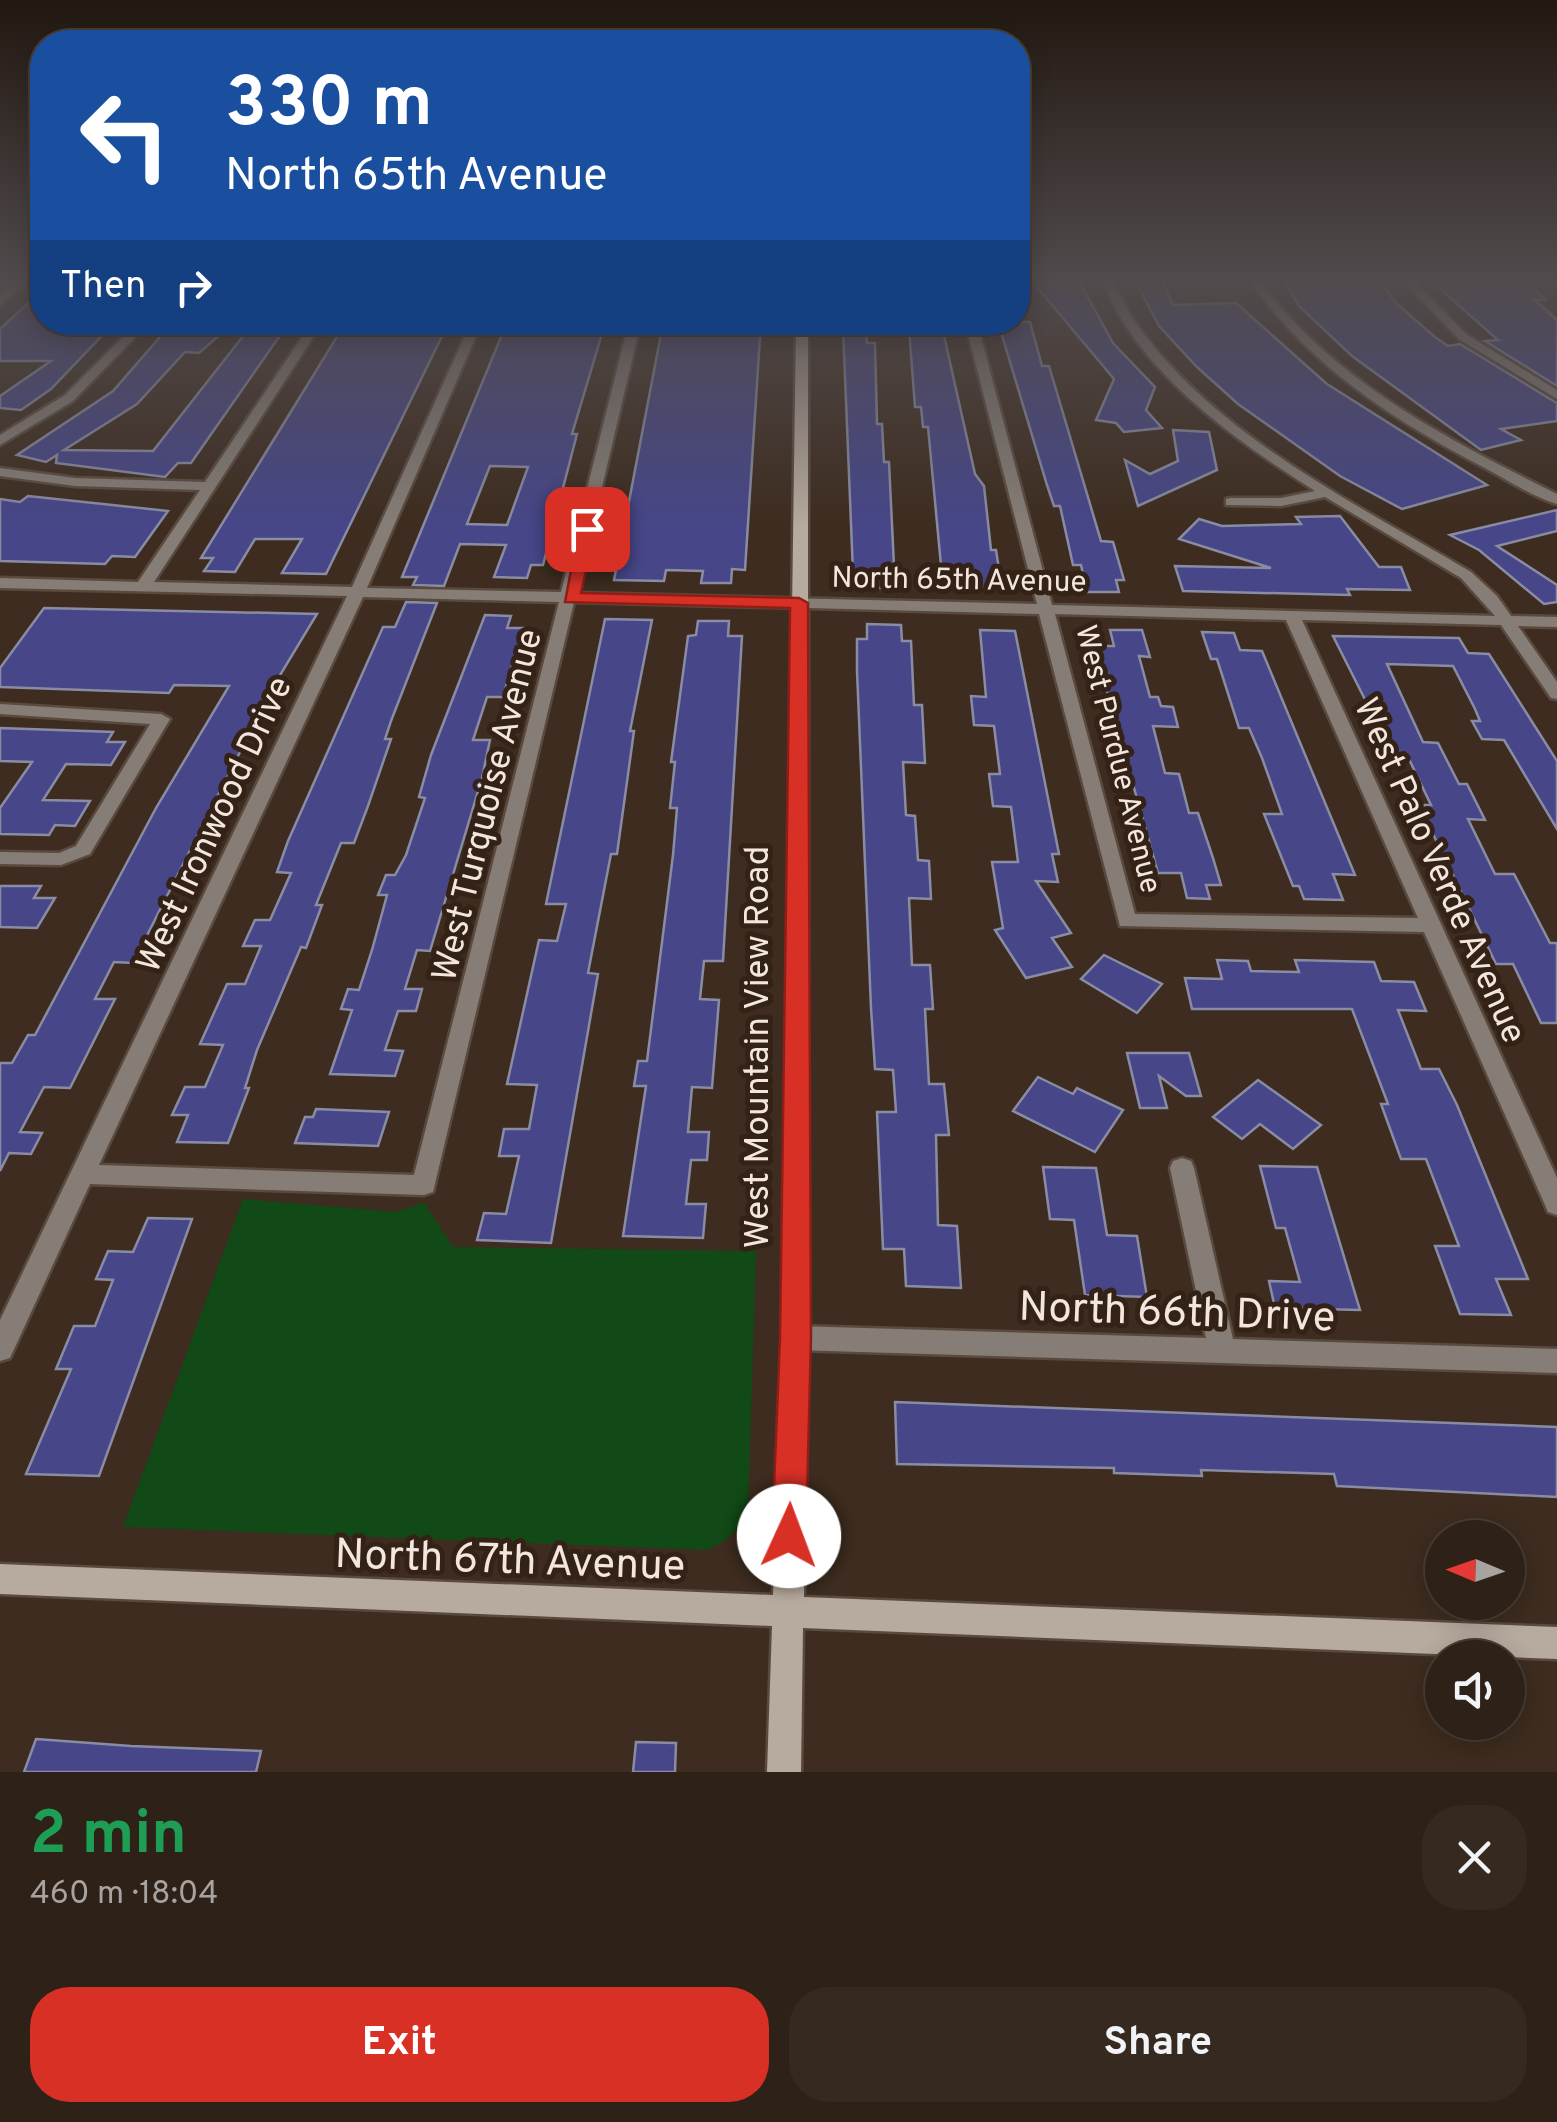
<!DOCTYPE html>
<html lang="en">
<head>
<meta charset="utf-8">
<style>
	body { margin:0; font-family:Overpass,sans-serif; background:#362920; color:#f1f3f6; height:100vh; display:flex; flex-direction:column; font-size:38px; white-space:nowrap }
	* { box-sizing:border-box; margin:0 }
	p { font-size:32px; color:#a7a3a1 }
	.icon { flex:none; width:55px; height:55px; fill:none; stroke:currentColor; stroke-width:2; stroke-linecap:round; stroke-linejoin:round }
	.map { position:relative; height:1772px; overflow:hidden }
	.sheet { display:flex; flex-direction:column; background:#2e2117; flex:1 }
	.sheet>* { flex:none }
	.guide { position:absolute; left:30px; top:30px; width:1000px; height:305px; border-radius:40px; box-shadow:0 5px 25px #0003,0 0 0 2px #493e36; background:#1a4fa0; color:#fff; overflow:hidden }
	.needle { width:65px; rotate:272deg }
	.fabs { position:absolute; left:1425px; top:1520px; display:grid; gap:20px }
	.fabs a { display:grid; place-items:center; width:100px; height:100px; border-radius:50%; background:#2e2117; box-shadow:0 5px 25px #0003,0 0 0 2px #493e36; font-size:50px }
	.pin { position:absolute; display:grid; place-items:center; width:85px; height:85px; color:#fff; margin:-42px; border-radius:20px; box-shadow:0 5px 15px #0006 }
	.me { position:absolute; width:110px; margin:-55px; rotate:2deg; stroke-linejoin:round; filter:drop-shadow(0 0 8px #0008) }
	.turn { display:flex; align-items:center; gap:35px; height:210px; padding:0 30px; font-size:45px }
	.turn .icon { width:130px; height:130px; stroke-width:2.5 }
	.turn b { display:block; font-size:70px; line-height:85px }
	.then { display:flex; align-items:center; height:95px; padding:0 30px; background:#0003; gap:20px; font-size:38px }
	.round { display:grid; place-items:center; flex:none; width:105px; height:105px; border-radius:40px; background:#362920 }
	.head { display:flex; align-items:center; justify-content:space-between; height:170px; padding:0 30px }
	h1 { font-size:60px; font-weight:700; line-height:75px; color:#1e9e55 }
	.button { display:flex; gap:20px; margin-top:auto; padding:20px 30px }
	.button a { flex:1; height:115px; border-radius:40px; background:#d93025; color:#fff; font-size:40px; font-weight:700; line-height:115px; text-align:center }
	.button a+a { background:#362920; color:#f1f3f6 }
	.map>svg:first-child { display:block }
	.green { fill:#114a16 }
	.building { fill:#464689; stroke:#8a8ca3; stroke-width:2.5; fill-rule:evenodd }
	.lines { fill:none; stroke-linecap:round; stroke-linejoin:round }
	.street-casing { stroke:#5a4a3e; stroke-width:5 }
	.secondary-casing { stroke:#5a4a3e; stroke-width:5 }
	.street { fill:#867e76; fill-rule:evenodd }
	.secondary { fill:#b7aa9e; fill-rule:evenodd }
	.route { fill:#d93025; stroke:#8d1f18; stroke-width:2.5 }
	.labels { text-anchor:middle; stroke-width:10; stroke-linejoin:round; paint-order:stroke }
	.far-street-label { font-size:30px; fill:#f2e6de; stroke:#332215 }
	.street-label { font-size:35px; fill:#f2e6de; stroke:#332215 }
	.near-street-label { font-size:42px; fill:#f2e6de; stroke:#332215 }
</style>
</head>
<body>
<div class="map">
<svg width="1557" height="1772" viewBox="0 0 1557 1772">
	<rect width="100%" height="100%" fill="#3d2c1f"/>
	<!-- green -->
	<path class="green" d="M243 1199 397 1212 424 1202 453 1247 756 1251 748 1511C738 1531 728 1541 707 1550L123 1527Z"/>
	<!-- building -->
	<g class="building">
		<path d="M1031 280 1080 283 1113 343 1155 387 1146 410 1162 428 1124 432 1116 423 1096 420 1114 379Z"/>
		<path d="M1135 280H1162L1173 305 1236 303 1327 384 1487 485 1402 509 1340 476 1238 404 1197 367 1159 326Z"/>
		<path d="M1283 280H1378L1397 304 1435 337 1448 346 1460 344 1557 403V421L1501 429 1521 440 1481 450 1352 356 1299 306Z"/>
		<path d="M1430 280 1528 282 1546 300H1535L1557 320V386L1485 341 1498 340Z"/>
		<path d="M42 290V322H115L51 389 21 410 0 408V396L51 361H0V329Z"/>
		<path d="M173 322 230 326 199 353 185 352 137 404 64 450 153 451 251 326 277 327 271 334H281L191 463H178L165 477 56 463 57 455 46 462 17 455 113 391Z"/>
		<path d="M346 322H438L434 330H445L326 574 282 573 302 539H255L235 572 204 571 213 558H201Z"/>
		<path d="M721 322H761L745 570 732 569 731 583H701L703 571 666 570 664 581 614 580 661 334H674L675 327H721Z"/>
		<path d="M918 322H941L975 474 984 486 991 550H996L1002 588 948 587 946 576H942L928 427H923L921 407H915L909 328H919Z"/>
		<path d="M998 322H1030L1042 366H1049L1101 541 1113 542 1124 580H1116L1119 592H1087L1081 565H1073L1060 506H1054L1047 485Z"/>
		<path d="M605 324 572 434H577L543 565H531L527 578 494 577 506 545 460 544 444 586 413 585 417 577H402L503 332H512L515 325ZM490 466 528 467 507 525 467 524Z"/>
		<path d="M843 327H866L867 343H875L877 424H882L884 462H889L894 566H900L901 588H873L872 573H853Z"/>
		<path d="M1173 430 1209 432 1217 470 1138 506 1125 460 1150 474 1178 461Z"/>
		<path d="M28 496 131 507 168 511 135 557 112 556 105 564 0 561V499L20 502Z"/>
		<path d="M1557 510V531L1497 546 1557 585V602L1544 604 1479 550 1450 535Z"/>
		<path d="M1340 516 1379 567H1401L1410 590 1347 589 1350 595 1183 591 1175 566 1271 568 1179 539 1199 519 1222 526 1301 524 1296 517Z"/>
		<path d="M406 602 437 603 391 721 385 739H391L368 806 354 843H341L316 905H322L306 948 301 947 257 1050 245 1088H249L228 1143 177 1142 188 1115H172L185 1087H205L223 1045 200 1044 227 984H245L261 946H243L255 920H270L291 873 277 872 288 841 383 627H395Z"/>
		<path d="M44 608 317 614 274 685 133 963 114 962 95 999H115L70 1088 44 1087 20 1132 42 1133 31 1154 9 1153 0 1171V1063H12L28 1035H35L156 808 229 686 174 685 169 693 0 687V668Z"/>
		<path d="M485 615 511 616 507 628H523L503 697H487L473 740H490L482 778 430 951 417 950 405 989H422L416 1011H398L385 1050 403 1051 395 1076 330 1074 352 1010 341 1009 348 989 359 990 372 950 387 895H378L386 875H395L406 855 425 798 419 797 431 755Z"/>
		<path d="M605 619 652 620 630 731H634L617 854H611L588 973 598 974 551 1243 477 1240 484 1213 506 1214 519 1156H499L504 1129H529L537 1085 507 1084 539 940 557 941 566 904H546Z"/>
		<path d="M698 621H729L728 636H742L723 961H704L700 999 719 1000 712 1088 692 1087 688 1132H709L707 1160H691L686 1204H706L703 1238 623 1236 646 1086H634L638 1061H647L673 855 677 808H670L675 762H671L688 636 696 635Z"/>
		<path d="M867 624 901 625 902 641H911L914 705H922L925 763 903 762 906 815 915 816 918 860 929 861 931 899 909 898 912 965H930L933 1009H925L929 1084H944L949 1135H936L938 1225 957 1226 961 1288 906 1286 904 1249H883L877 1112H896L893 1070 875 1069 871 1008 857 671V639H867Z"/>
		<path d="M980 630 1015 631 1059 854H1052L1058 882 1036 881 1071 933 1052 938 1072 967 1026 978 995 930 1003 928 992 862H1018L1011 807 993 806 989 774H1000L994 726 974 725 971 696 986 697Z"/>
		<path d="M1110 630H1142L1150 657 1139 656 1150 697H1158L1161 706 1173 707 1178 727 1153 726 1165 773 1179 774 1189 813H1198L1213 858 1221 885H1206L1210 899 1187 898 1181 873H1158L1094 646H1114Z"/>
		<path d="M1202 632 1234 633 1240 650 1262 651 1355 875 1333 874 1343 900 1304 899 1299 886H1293L1264 814H1282L1262 758 1249 728H1239L1217 659H1211Z"/>
		<path d="M1333 636 1459 638 1468 653 1489 654 1557 761V829L1504 740 1482 739 1472 721H1480L1475 709 1453 666 1387 664 1423 742 1438 743 1459 784H1467L1485 820 1468 819 1495 874H1514L1550 943H1557V1023H1541L1513 964H1496L1419 805H1431L1408 757H1394Z"/>
		<path d="M0 728 113 732 107 742H125L111 765 66 764 43 800 90 801 75 826 55 825 49 835 0 834V808L32 762 0 761Z"/>
		<path d="M0 886H41L34 898H55L37 928 0 927Z"/>
		<path d="M1104 955 1162 984 1137 1013 1081 979Z"/>
		<path d="M1217 960 1248 961 1251 971 1299 972 1295 960 1374 962 1381 981 1414 982 1426 1011 1398 1010 1421 1069H1439L1457 1105 1528 1279H1496L1511 1315 1460 1314 1435 1246H1459L1426 1159H1401L1381 1104H1388L1352 1009H1192L1185 978 1222 979Z"/>
		<path d="M1127 1053H1189L1201 1096H1186L1159 1076 1167 1108H1140Z"/>
		<path d="M1038 1077 1073 1094 1077 1088 1123 1110 1095 1152 1013 1111Z"/>
		<path d="M1258 1080 1321 1125 1293 1149 1260 1124 1242 1139 1213 1117Z"/>
		<path d="M316 1109 389 1112 378 1146 295 1143 305 1117H313Z"/>
		<path d="M1260 1166 1317 1167 1360 1310 1275 1308 1269 1281 1300 1282 1285 1228H1276Z"/>
		<path d="M1043 1167 1096 1168 1107 1235 1137 1236 1147 1297 1085 1295 1074 1220 1050 1219Z"/>
		<path d="M148 1218 192 1219 99 1476 26 1474 71 1369H56L74 1326H95L113 1280 96 1279 108 1251 133 1252Z"/>
		<path d="M895 1402 1557 1427V1497L1337 1486 1334 1474 1201 1470 1202 1476 1114 1473V1468L897 1464Z"/>
		<path d="M36 1739 131 1746 261 1751 256 1772H24Z"/>
		<path d="M636 1742 676 1743 675 1772H633Z"/>
	</g>
	<g class="lines">
		<defs>
			<g id="street">
				<path d="M19 280H30L0 305V296Z"/>
				<path d="M1102 280H1112C1121 295 1128 313 1139 327 1217 436 1358 505 1471 572L1497 596 1511 616 1557 617V627L1518 626 1557 682V699L1551 698 1501 625 1302 620 1557 1178V1215L1548 1212 1545 1205 1424 932 1120 926 1039 614 574 602 433 1192 424 1195 90 1184 10 1358 0 1361V1320L347 596 0 588V578L138 582 200 490 75 486 0 476V468L75 478 205 482 312 322H323L154 582 352 587 471 322H482L367 588 561 592 629 322H641L577 593 1037 604 965 322H977L1052 605 1495 616 1461 578 1325 497 1281 506 1226 505V499L1231 498H1281L1315 491C1246 447 1173 396 1127 328 1117 313 1110 296 1102 280ZM363 597 559 602 414 1175 99 1165ZM1055 614 1286 620 1418 918 1135 914Z"/>
				<path d="M1249 280H1259C1334 382 1447 439 1557 494V504C1531 496 1506 479 1481 466 1391 419 1308 364 1249 280Z"/>
				<path d="M1402 280H1413L1467 335 1557 390V399L1459 339Z"/>
				<path d="M1551 280H1557V284Z"/>
				<path d="M138 322H150L73 401 0 445V435L65 395Z"/>
				<path d="M0 704 161 714 170 719 90 854 61 865 0 864V852L59 853 76 846 150 724 0 714Z"/>
				<path d="M1182 1158 1191 1161 1194 1168 1233 1339 1557 1349V1373L795 1350 786 1347 782 1338 786 1329 795 1326 1206 1338 1170 1168 1173 1161Z"/>
			</g>
			<path id="secondary" d="M796 322H808V1338L804 1597 1557 1627V1659L803 1628 801 1772H767L772 1626 0 1594V1564L773 1595 782 1338Z"/>
		</defs>
		<!-- street casing -->
		<use href="#street" class="street-casing"/>
		<!-- secondary casing -->
		<use href="#secondary" class="secondary-casing"/>
		<!-- street -->
		<use href="#street" class="street"/>
		<!-- secondary -->
		<use href="#secondary" class="secondary"/>
	</g>
	<!-- sky -->
	<linearGradient id="sky" x2="0" y2="1"><stop stop-color="#221811"/><stop offset="0.53" stop-color="#514b4d"/><stop offset="1" stop-color="#514b4d" stop-opacity="0"/></linearGradient>
	<rect width="1557" height="528" fill="url(#sky)"/>
	<!-- route -->
	<path class="route" d="M587 524 595 529 581 593 799 598 808 603 811 1338 806 1536 801 1548 789 1552 777 1548 772 1536 780 1338 790 608 565 602 579 529Z"/>
	<g class="labels">
		<!-- far-street labels -->
		<g class="far-street-label">
			<text transform="translate(959 579) rotate(1)" y="10">North 65th Avenue</text>
			<text transform="translate(1119 759) rotate(76)" y="10">West Purdue Avenue</text>
		</g>
		<!-- street labels -->
		<g class="street-label">
			<text transform="translate(486 805) rotate(-76)" y="12">West Turquoise Avenue</text>
			<text transform="translate(213 824) rotate(-65)" y="12">West Ironwood Drive</text>
			<text transform="translate(1441 870) rotate(66)" y="12">West Palo Verde Avenue</text>
			<text transform="translate(756 1047) rotate(-90)" y="12">West Mountain View Road</text>
		</g>
		<!-- near-street labels -->
		<g class="near-street-label">
			<text transform="translate(1177 1310) rotate(2)" y="15">North 66th Drive</text>
			<text transform="translate(510 1558) rotate(2)" y="15">North 67th Avenue</text>
		</g>
	</g>
</svg>
<div class="fabs">
<a><svg class="needle" viewBox="-14 -14 28 28"><path d="M0-13l5 13h-10z" fill="#e53935"/><path d="M0 13l5-13h-10z" fill="#a7a3a1"/></svg></a>
<a><svg class="icon" aria-label="sound" viewBox="0 0 24 24"><path d="M4 9h4l5-4v14l-5-4H4zM17 9q2 3 0 6"/></svg></a>
</div>
<div class="pin" style="left:587px;top:529px;background:#d93025"><svg class="icon" aria-label="arrive" viewBox="0 0 24 24"><path d="M6 21V4h12l-3 4 3 4H6"/></svg></div>
<svg class="me" style="left:789px;top:1536px" viewBox="-20 -20 40 40"><circle r="19" fill="#fff"/><path d="M0-13L10 11 0 6-10 11z" fill="#d93025"/></svg>
<div class="guide">
<div class="turn"><svg class="icon" aria-label="left" viewBox="0 0 24 24"><path d="M17 20v-9H6M10 6l-5 5 5 5"/></svg><div><b>330 m</b>North 65th Avenue</div></div>
<div class="then">Then<svg class="icon" aria-label="right" viewBox="0 0 24 24"><path d="M7 20v-9h11M14 6l5 5-5 5"/></svg></div>
</div>
</div>
<section class="sheet">
<div class="head"><div><h1>2 min</h1><p>460 m · 18:04</p></div><a class="round"><svg class="icon" aria-label="close" viewBox="0 0 24 24"><path d="M6 6l12 12M18 6L6 18"/></svg></a></div>
<div class="button"><a>Exit</a><a>Share</a></div>
</section>
</body>
</html>
